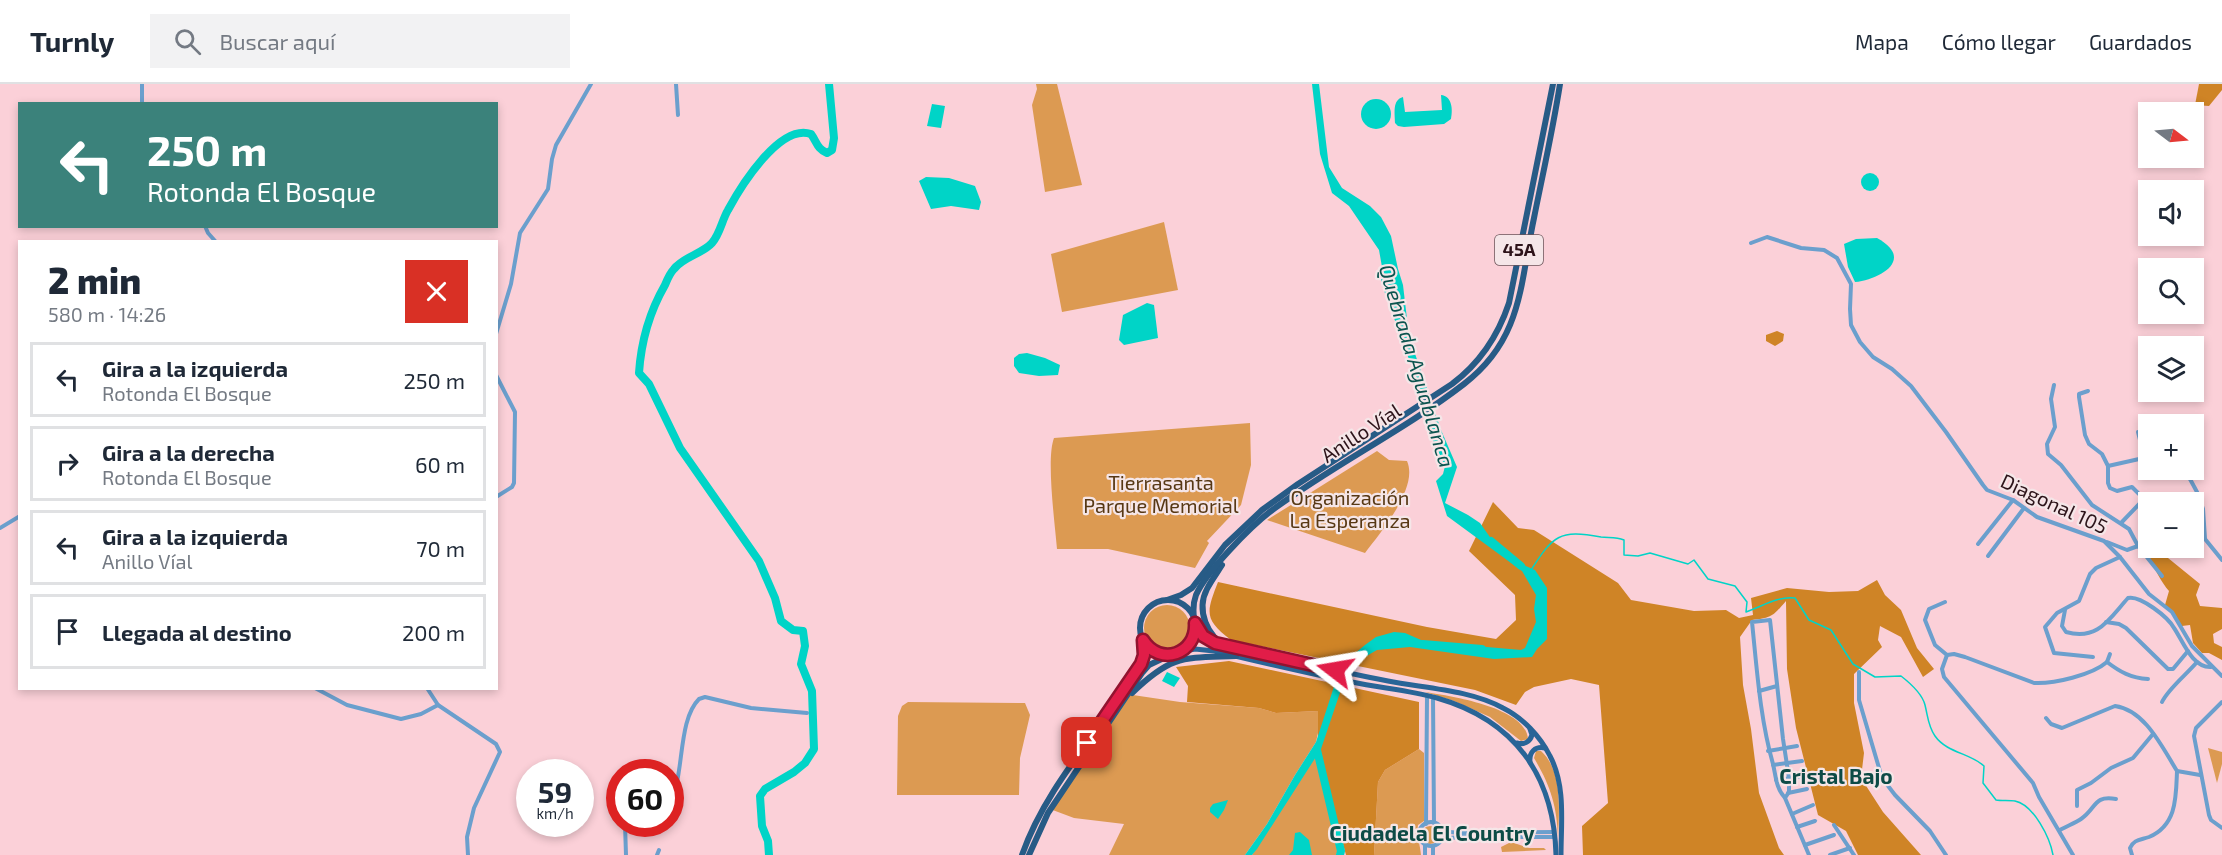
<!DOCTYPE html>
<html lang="es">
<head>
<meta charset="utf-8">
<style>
	body { margin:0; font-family:"Exo 2",sans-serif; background:#f2f2f3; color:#1f2937; height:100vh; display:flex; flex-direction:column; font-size:22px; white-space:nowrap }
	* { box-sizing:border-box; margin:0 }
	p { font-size:20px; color:#747a83 }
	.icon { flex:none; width:33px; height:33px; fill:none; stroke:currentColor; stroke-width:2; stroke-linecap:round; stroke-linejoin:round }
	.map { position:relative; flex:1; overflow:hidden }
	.sheet { position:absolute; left:18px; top:156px; width:480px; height:450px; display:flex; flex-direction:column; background:#fff; border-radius:0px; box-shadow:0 3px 9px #0003 }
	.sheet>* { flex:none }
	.guide { position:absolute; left:18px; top:18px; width:480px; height:126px; border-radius:0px; box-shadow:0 3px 9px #0003; background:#3b827b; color:#fff; overflow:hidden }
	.needle { width:39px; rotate:106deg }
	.buttons { position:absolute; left:2138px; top:18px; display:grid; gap:12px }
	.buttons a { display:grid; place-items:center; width:66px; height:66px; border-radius:0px; background:#fff; box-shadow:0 3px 9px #0003; font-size:30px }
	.speed { position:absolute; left:516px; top:675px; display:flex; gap:12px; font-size:30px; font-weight:700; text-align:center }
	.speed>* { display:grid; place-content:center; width:78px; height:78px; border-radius:50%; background:#fff; box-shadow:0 3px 9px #0003; line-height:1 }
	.speed small { font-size:15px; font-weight:400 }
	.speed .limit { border:9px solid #d22; background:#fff; color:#111 }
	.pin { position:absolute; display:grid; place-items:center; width:51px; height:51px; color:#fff; margin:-26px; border-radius:12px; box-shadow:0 3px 9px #0006 }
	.me { position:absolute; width:66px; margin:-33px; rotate:284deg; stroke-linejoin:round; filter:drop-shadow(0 0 4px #0008) }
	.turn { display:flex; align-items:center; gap:21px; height:126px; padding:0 30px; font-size:27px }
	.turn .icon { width:78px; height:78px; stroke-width:2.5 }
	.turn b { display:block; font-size:42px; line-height:51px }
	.round { display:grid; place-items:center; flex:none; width:63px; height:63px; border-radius:0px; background:#f2f2f3 }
	.headline { display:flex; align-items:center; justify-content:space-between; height:102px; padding:0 30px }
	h1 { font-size:36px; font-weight:800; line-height:45px }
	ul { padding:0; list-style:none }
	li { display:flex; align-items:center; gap:18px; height:75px; margin:0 12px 9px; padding:0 18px; border:3px solid #e0e1e3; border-radius:0px }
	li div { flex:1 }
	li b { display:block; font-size:22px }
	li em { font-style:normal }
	header { display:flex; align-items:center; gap:36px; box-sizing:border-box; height:84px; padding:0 30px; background:#fff; border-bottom:2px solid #e0e1e3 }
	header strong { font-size:28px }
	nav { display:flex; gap:33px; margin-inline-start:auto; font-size:21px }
	.search { width:420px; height:54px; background:#f2f2f3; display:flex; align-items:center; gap:15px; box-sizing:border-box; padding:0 21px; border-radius:0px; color:#747a83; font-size:22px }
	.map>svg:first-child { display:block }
	.green { fill:#dc9a52 }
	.forest { fill:#cf8426 }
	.water { fill:#00d4c7 }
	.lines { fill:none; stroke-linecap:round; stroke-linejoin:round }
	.stream { stroke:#00d4c7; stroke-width:1.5 }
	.river { stroke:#00d4c7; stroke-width:8 }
	.minor { stroke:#6b9fcd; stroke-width:4 }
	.primary { stroke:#296597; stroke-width:5 }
	.trunk { stroke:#275b86; stroke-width:6 }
	.route-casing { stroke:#92132f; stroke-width:15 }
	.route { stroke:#e11d48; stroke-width:10 }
	.labels { text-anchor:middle; stroke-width:4.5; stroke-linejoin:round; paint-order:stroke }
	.shield { fill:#f5e6e8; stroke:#695358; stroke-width:1.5 }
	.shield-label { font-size:18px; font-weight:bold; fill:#2d141a }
	.street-label { font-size:20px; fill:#2d141a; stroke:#f5e6e8 }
	.park-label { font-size:20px; fill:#573814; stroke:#f5e6e8 }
	.water-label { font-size:21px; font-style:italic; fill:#0b544f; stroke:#f5e6e8 }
	.neighbourhood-label { font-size:21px; font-weight:bold; fill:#0d4b46; stroke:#f5e6e8 }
</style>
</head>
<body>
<header>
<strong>Turnly</strong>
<div class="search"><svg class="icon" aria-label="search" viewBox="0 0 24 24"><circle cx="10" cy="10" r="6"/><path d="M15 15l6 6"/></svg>Buscar aquí</div>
<nav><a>Mapa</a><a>Cómo llegar</a><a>Guardados</a></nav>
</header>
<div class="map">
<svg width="2222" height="771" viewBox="0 0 2222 771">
	<rect width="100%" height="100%" fill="#fbd0d8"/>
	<!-- green -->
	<g class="green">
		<path d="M1036 0H1057L1082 101 1045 108 1032 21 1037 5Z"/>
		<path d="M1164 138 1178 206 1062 228 1051 170Z"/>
		<path d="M1250 339 1251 381 1241 421 1207 457 1209 459 1195 484 1108 465H1057C1055 440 1046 375 1054 354Z"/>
		<path d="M1377 367 1389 376 1407 377C1419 404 1380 449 1365 469L1267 436Z"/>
		<circle cx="1167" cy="544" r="23"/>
		<path d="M1425 608C1450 612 1526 623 1528 655L1521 657 1490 633 1454 617Z"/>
		<path d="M1126 610 1180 618 1259 624 1276 629 1318 627V649L1316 658 1295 691 1267 740 1245 771H1109L1124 740 1074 734 1050 725Z"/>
		<path d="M908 618 1025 619 1030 631 1020 674 1019 711H897L898 632 902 622Z"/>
		<path d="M2208 664 2222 668V680L2217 699Z"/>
		<path d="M1419 665 1424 669V737L1418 741C1416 752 1420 759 1421 771H1374L1378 698 1385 686Z"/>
		<path d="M1536 667H1541C1563 687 1559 726 1558 754 1557 721 1550 701 1534 674Z"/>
		<path d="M1317 670 1323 687 1338 766 1336 771H1252Z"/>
		<circle cx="1430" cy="751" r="9"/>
		<path d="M1511 758 1529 764H1544L1546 766 1502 768 1501 763Z"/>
	</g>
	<!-- forest -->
	<g class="forest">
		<path d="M2199 0H2222V6L2209 22 2195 21Z"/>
		<path d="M1777 247 1784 250 1783 257 1775 262 1766 257V251Z"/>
		<path d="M1493 418 1518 444 1534 446 1618 499 1631 516 1694 527 1726 526 1739 534 1753 531 1751 514 1787 504 1829 508 1858 507 1877 496 1885 511 1901 526 1917 564 1934 585 1923 593 1901 553 1880 542 1878 556 1882 563 1854 590V619L1864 669 1861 694 1883 728 1921 771H1858L1846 747 1818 731 1796 644 1787 585 1786 517C1773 532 1772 534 1752 536L1740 553 1743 601 1751 645 1759 709 1779 764 1784 771H1583L1582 742 1608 719 1599 601 1571 595 1534 603 1525 608 1516 621 1475 606 1231 556C1204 535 1206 529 1218 498L1427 543 1496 555 1516 536 1515 511 1469 467Z"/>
		<path d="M2144 428 2148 430V464H2171L2168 474 2200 500 2196 511 2200 522 2222 524V545L2213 550 2214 559 2222 563V576L2209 569H2202L2193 559 2190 541 2182 542 2165 521 2169 507C2155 491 2136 449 2144 428Z"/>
		<path d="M1229 577 1419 618V665L1385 686 1378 698 1374 771H1346L1318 670V627L1276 629 1259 624 1187 618 1188 602 1176 583Z"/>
	</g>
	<!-- water -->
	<g class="water">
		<path d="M1312 0H1319L1329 83 1342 104 1370 122 1381 133 1391 152 1398 185 1403 201 1409 252 1441 346 1457 383 1445 419 1468 431 1480 439 1497 463 1512 476 1535 486 1547 504V555L1537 565 1532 573 1494 575 1410 563 1377 566 1349 582 1321 665 1257 765 1252 771H1245L1267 740 1295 691 1316 658 1341 581 1365 561 1376 553 1394 548 1405 549 1444 566 1487 563 1521 566 1525 564 1536 538 1534 525 1536 511 1522 487 1447 432 1436 397 1443 390 1446 378 1381 198 1382 183 1379 166 1349 122 1332 109 1320 70Z"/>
		<path d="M1441 11C1452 12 1453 25 1451 35L1444 40 1404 43 1398 42 1395 39C1395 29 1392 16 1403 13L1405 28 1442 26Z"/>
		<circle cx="1376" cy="30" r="15"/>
		<path d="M932 20 945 22 941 44 927 42Z"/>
		<circle cx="1870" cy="98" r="9"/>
		<path d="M926 93 949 94 975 102 981 118 979 126 951 122 931 125 919 97Z"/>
		<path d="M1877 154C1915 175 1881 195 1855 198L1848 183 1844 160 1856 155Z"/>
		<path d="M1147 219 1154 221 1158 254 1124 261 1119 256 1123 231Z"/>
		<path d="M1027 269 1045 274 1060 281 1058 291 1039 292 1019 289 1014 282V274L1019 270Z"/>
		<path d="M1167 588 1180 594 1174 603 1162 597Z"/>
		<path d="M1228 716 1224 726 1218 735 1210 728V724L1213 720Z"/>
		<path d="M1300 748 1309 756 1312 771H1289L1293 766 1295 749Z"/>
	</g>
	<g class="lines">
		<!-- stream -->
		<path class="stream" d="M1531 486C1553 452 1559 445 1601 453 1609 454 1616 453 1624 456V471L1638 472 1650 469 1688 480 1694 476 1708 495 1735 502 1747 518 1746 528C1763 522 1778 512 1795 514L1809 536 1831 546 1853 580 1875 593 1901 592C1910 599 1922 609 1925 621 1928 633 1928 642 1935 652 1947 669 1970 669 1984 682L1983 699 1996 716C2002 717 2009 716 2015 717 2034 721 2050 754 2053 771"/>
		<!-- river -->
		<g class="river">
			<path d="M1423 311 1431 343 1446 375"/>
			<path d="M1491 457 1521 482"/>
			<path d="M1423 560 1482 565"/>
			<path d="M1317 666 1341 767 1340 771"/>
			<path d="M769 771 768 757 762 742 760 712 765 705 794 688 805 679 814 665 812 607 801 580 805 562 803 547 793 546 781 537 775 514 759 477 680 364 649 300 639 289C641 259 650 227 665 201 667 196 670 189 674 185 683 173 702 170 712 159 720 150 722 136 728 126 741 102 780 39 811 50 817 58 817 65 827 69L832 66 834 54 829 0"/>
		</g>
		<!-- minor -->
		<g class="minor">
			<path d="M676 0 678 31"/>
			<path d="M142 20V0"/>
			<path d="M205 142 208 149 216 158"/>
			<path d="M1751 159 1767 153 1801 164 1824 166 1837 174 1851 200 1850 225 1851 241 1860 258 1873 273 1892 285 1911 302 1946 348 1983 401 1987 406 2013 416 2037 433 2104 457 2120 473 2149 510 2172 528 2192 562 2222 592"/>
			<path d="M496 250 511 200 520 149 548 105 552 75 556 61 591 0"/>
			<path d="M496 291 515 328 514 399 512 403 496 413"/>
			<path d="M2054 301 2051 315 2055 343 2047 360 2048 370 2061 381 2092 421 2129 445 2138 462 2127 466 2107 458"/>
			<path d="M2088 307 2079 310V313L2085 351 2089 360 2102 370 2108 382 2148 373"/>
			<path d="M2138 348 2140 356 2148 365"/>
			<path d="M2108 382V399L2110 404 2117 407 2132 403 2144 415 2121 439"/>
			<path d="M2177 386 2190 395 2197 408 2203 425 2205 455 2222 476"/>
			<path d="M0 444 20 432"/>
			<path d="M2148 458 2138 462 2162 492"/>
			<path d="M1978 460 2013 416"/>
			<path d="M1988 472 2024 424"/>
			<path d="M1945 518 1929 525 1925 536 1935 561 1947 571 1954 570 1965 573 2034 599C2054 600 2092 591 2107 578 2120 588 2131 594 2148 595"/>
			<path d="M2065 526 2062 542 2066 548C2098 557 2109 535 2128 514 2140 511 2168 533 2174 544 2183 557 2192 584 2211 583"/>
			<path d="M2106 538 2119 540 2126 544 2168 585H2173L2188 567"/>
			<path d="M1947 571 1942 585 1944 593 2033 699 2039 713 2073 771"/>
			<path d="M2093 573 2054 569 2045 543 2057 529 2079 517 2090 490 2096 484 2120 473"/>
			<path d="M2107 578 2110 570"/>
			<path d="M1859 588V616L1882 694 1895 711 1930 747 1946 771"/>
			<path d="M315 604 347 621 401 635 421 630 438 621"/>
			<path d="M427 604 438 621 496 660 500 668 474 724 467 753 468 771"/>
			<path d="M1759 607 1777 602"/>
			<path d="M1433 613 1434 739"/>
			<path d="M2162 618C2168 605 2187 590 2197 578"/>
			<path d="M2222 618 2196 644 2194 652 2209 731 2211 736 2222 744"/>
			<path d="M2046 634 2051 640 2062 644 2115 622C2145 626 2162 663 2177 687L2200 691"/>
			<path d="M1768 667 1797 662"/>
			<path d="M1773 681 1802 677"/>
			<path d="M1776 696 1806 692"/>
			<path d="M1788 709 1807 705"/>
			<path d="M1785 714 1789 708V694L1783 655 1770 536 1752 538C1757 586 1760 634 1773 680 1776 693 1776 704 1785 714L1809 771"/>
			<path d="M670 718C685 692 677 637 699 615L705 613 751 624 807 629"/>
			<path d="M2077 722V706L2091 699 2111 684 2133 674 2153 650"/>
			<path d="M1792 730 1813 721"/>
			<circle cx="1431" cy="750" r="12"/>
			<path d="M625 740 626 771"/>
			<path d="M1426 740 1427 612"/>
			<path d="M1834 741 1854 771"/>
			<path d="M1797 743 1815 737"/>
			<path d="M2060 746C2067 742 2075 739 2081 735 2097 724 2093 711 2116 715"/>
			<path d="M1442 747 1459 749 1554 748"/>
			<path d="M1441 755 1459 753H1554"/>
			<path d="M1425 760V771"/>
			<path d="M1805 761 1834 751"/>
			<path d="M1433 762V771"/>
			<path d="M657 771 659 766"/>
			<path d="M1830 771 1850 764"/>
			<path d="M2132 771 2130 764C2134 755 2141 756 2149 753 2177 741 2176 713 2177 687"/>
		</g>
		<!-- primary -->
		<g class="primary">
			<path d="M1195 539 1203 552 1215 559C1273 571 1330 586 1388 597 1424 604 1471 606 1503 624 1523 634 1540 652 1550 672 1566 702 1561 739 1561 771"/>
			<path d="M1180 568 1195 565 1214 567C1260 578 1306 589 1352 598 1380 604 1409 606 1437 614 1514 636 1554 691 1556 771"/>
			<path d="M1517 659C1524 661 1530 658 1532 651L1530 645"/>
			<path d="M1530 678C1529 668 1535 662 1545 664"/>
		</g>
		<!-- trunk -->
		<g class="trunk">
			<path d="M1222 481C1217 489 1211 497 1207 505 1196 526 1207 553 1227 562"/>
			<path d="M1167 516 1181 511 1192 504 1225 461 1262 426 1298 400 1452 300C1480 279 1498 252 1509 219L1553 0"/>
			<circle cx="1168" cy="544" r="28"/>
			<path d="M1194 534C1193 526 1193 519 1196 511 1206 488 1250 443 1271 427 1333 381 1403 347 1464 300 1523 255 1520 199 1534 134 1543 89 1553 45 1560 0"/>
			<path d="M1132 609C1172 570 1184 574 1236 572"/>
			<path d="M1022 771C1047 700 1103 644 1141 580L1144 571 1143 556"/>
			<path d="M1029 771 1048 729 1142 589 1149 581 1168 572"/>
		</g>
	</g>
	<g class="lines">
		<defs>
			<path id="route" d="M1087 659 1141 580 1144 571 1143 556C1160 583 1197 570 1195 539L1203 552 1215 559 1335 586"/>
		</defs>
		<!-- route casing -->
		<use href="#route" class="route-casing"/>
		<!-- route -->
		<use href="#route" class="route"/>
	</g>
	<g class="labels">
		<!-- shield labels -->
		<rect class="shield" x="1495" y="151" width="48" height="30" rx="4.5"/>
		<g class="shield-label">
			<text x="1519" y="172">45A</text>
		</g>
		<!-- street labels -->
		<g class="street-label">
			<text transform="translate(1361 349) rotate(-33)" y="7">Anillo Víal</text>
			<text transform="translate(2054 420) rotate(25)" y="7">Diagonal 105</text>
		</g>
		<!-- park labels -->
		<g class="park-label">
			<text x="1161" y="406">Tierrasanta<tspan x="1161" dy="23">Parque Memorial</tspan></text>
			<text x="1350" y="421">Organización<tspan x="1350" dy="23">La Esperanza</tspan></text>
		</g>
		<!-- water labels -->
		<g class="water-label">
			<text transform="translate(1416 282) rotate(73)" y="7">Quebrada Aguablanca</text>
		</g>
		<!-- neighbourhood labels -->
		<g class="neighbourhood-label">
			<text x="1836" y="700">Cristal Bajo</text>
			<text x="1432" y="757">Ciudadela El Country</text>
		</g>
	</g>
</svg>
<div class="buttons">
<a><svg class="needle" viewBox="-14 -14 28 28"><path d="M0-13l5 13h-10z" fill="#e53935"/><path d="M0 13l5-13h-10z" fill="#747a83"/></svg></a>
<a><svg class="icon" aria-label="sound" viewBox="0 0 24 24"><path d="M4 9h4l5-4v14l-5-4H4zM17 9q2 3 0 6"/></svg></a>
<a><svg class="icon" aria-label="search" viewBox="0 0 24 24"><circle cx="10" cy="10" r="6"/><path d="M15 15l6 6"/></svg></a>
<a><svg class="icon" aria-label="layers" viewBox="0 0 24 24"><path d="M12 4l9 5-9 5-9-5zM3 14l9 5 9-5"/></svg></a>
<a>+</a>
<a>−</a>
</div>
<div class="speed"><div>59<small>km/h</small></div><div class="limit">60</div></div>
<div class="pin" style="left:1087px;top:659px;background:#d93025"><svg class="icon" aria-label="arrive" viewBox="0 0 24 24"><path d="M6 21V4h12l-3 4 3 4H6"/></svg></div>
<svg class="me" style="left:1335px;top:586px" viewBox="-20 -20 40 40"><path d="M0-17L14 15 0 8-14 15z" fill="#e11d48" stroke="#fff" stroke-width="4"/></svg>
<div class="guide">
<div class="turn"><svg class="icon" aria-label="left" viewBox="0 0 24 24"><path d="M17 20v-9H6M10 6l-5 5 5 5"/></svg><div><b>250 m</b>Rotonda El Bosque</div></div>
</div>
<section class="sheet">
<div class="headline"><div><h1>2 min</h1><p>580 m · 14:26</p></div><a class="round" style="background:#d93025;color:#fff"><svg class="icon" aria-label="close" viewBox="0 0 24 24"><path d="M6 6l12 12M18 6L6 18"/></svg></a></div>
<ul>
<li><svg class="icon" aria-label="left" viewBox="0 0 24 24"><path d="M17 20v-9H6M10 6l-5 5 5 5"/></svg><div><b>Gira a la izquierda</b><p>Rotonda El Bosque</p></div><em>250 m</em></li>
<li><svg class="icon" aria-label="right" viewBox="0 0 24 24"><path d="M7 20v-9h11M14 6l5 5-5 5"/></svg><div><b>Gira a la derecha</b><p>Rotonda El Bosque</p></div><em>60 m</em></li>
<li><svg class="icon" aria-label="left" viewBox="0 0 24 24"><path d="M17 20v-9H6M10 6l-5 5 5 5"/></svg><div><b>Gira a la izquierda</b><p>Anillo Víal</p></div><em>70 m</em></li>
<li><svg class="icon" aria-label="arrive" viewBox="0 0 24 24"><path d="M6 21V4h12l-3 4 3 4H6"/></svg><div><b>Llegada al destino</b></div><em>200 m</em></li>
</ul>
</section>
</div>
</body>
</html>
